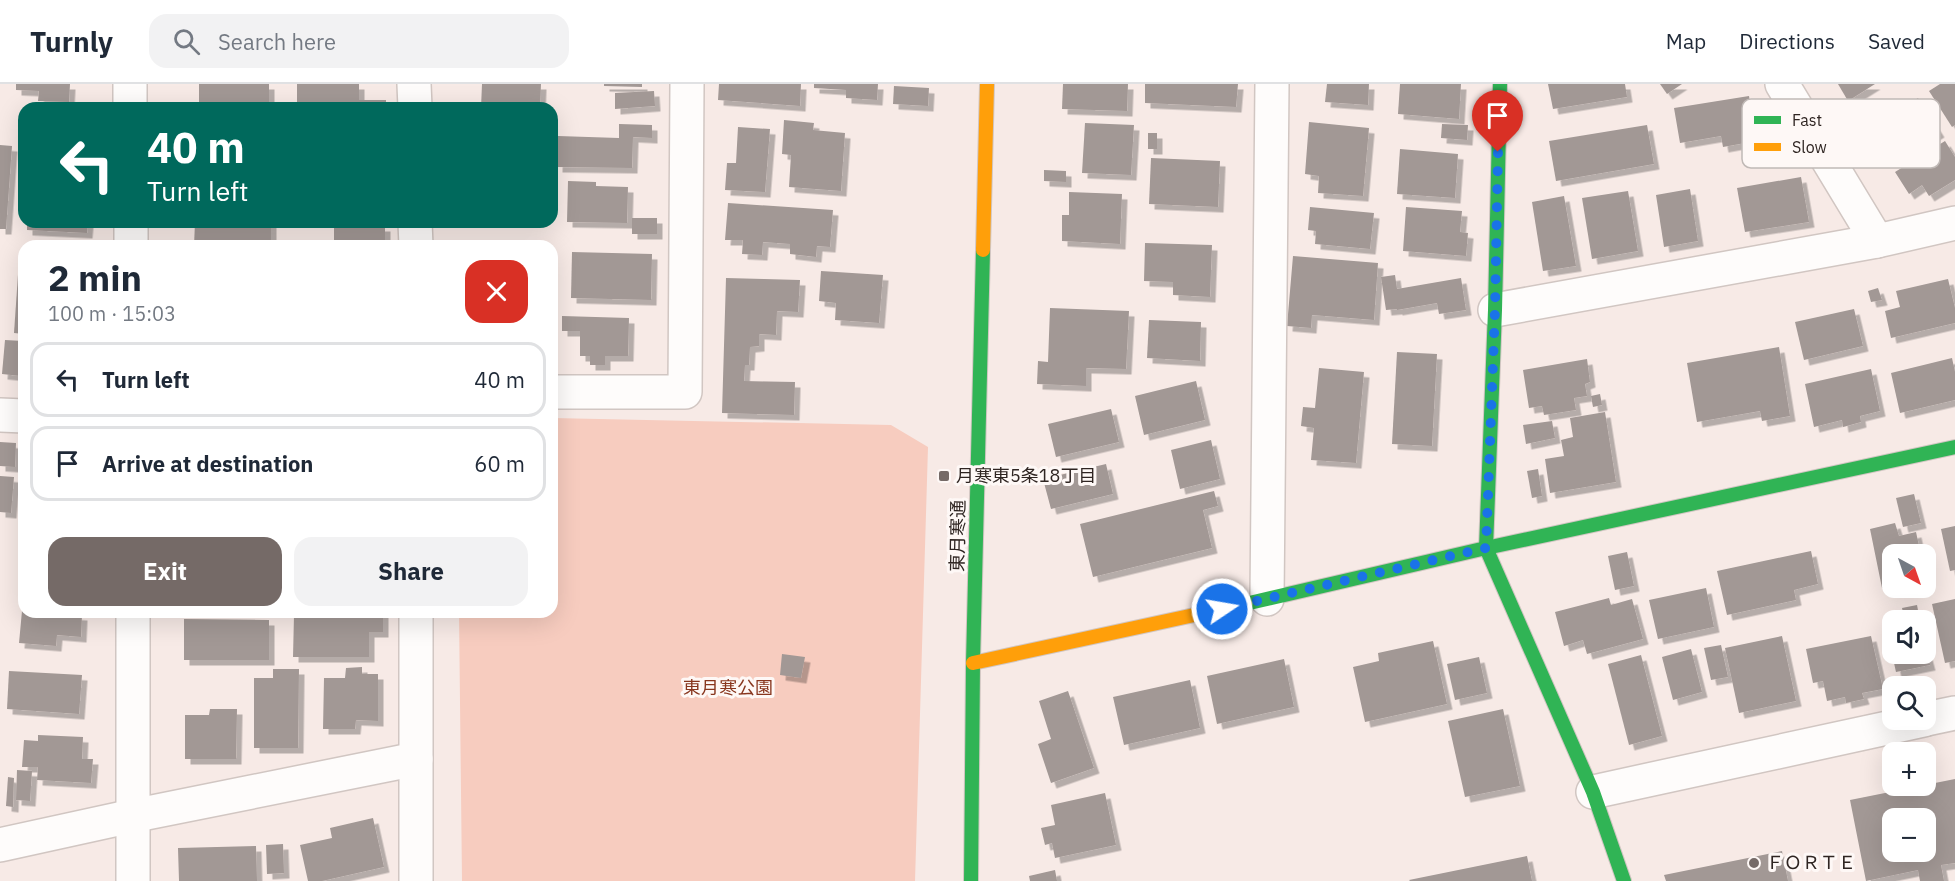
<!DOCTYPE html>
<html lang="en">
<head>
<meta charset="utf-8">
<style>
	body { margin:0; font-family:"IBM Plex Sans","Noto Sans JP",sans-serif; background:#f2f2f3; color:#1f2937; height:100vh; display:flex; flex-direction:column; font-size:22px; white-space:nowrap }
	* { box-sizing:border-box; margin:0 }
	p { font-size:20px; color:#747a83 }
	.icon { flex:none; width:33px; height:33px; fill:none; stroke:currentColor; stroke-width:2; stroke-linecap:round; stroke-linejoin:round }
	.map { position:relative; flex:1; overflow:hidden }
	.side { position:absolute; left:18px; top:156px; width:540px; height:378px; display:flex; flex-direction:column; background:#fff; border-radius:18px; box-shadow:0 6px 24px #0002 }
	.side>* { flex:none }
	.hud { position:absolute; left:18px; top:18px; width:540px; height:126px; border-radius:18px; box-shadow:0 6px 24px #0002; background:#00695c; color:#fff; overflow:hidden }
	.needle { width:39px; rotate:140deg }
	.controls { position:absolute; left:1882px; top:460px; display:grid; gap:12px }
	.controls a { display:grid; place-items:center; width:54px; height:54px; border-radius:12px; background:#fff; box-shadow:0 6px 24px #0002; font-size:30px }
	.pin { position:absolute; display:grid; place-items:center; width:51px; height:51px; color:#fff; margin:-62px -26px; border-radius:50% 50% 50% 0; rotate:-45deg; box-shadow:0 0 6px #0007 }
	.pin .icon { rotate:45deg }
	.me { position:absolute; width:66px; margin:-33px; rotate:78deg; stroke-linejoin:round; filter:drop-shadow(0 0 4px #0008) }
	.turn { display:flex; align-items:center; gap:21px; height:126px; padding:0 30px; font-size:27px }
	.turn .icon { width:78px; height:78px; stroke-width:2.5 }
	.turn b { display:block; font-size:42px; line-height:51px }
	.round { display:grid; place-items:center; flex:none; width:63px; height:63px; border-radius:18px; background:#f2f2f3 }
	.head { display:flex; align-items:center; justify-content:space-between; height:102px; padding:0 30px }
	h1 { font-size:36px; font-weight:700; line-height:45px }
	.primary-button { display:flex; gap:12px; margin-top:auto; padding:12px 30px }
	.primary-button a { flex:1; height:69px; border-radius:18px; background:#756a67; color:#fff; font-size:24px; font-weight:700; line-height:69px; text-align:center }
	.primary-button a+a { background:#f2f2f3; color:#1f2937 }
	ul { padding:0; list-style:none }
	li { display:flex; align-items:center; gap:18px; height:75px; margin:0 12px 9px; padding:0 18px; border:3px solid #e0e1e3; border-radius:18px }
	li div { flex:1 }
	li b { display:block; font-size:22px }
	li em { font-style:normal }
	header { display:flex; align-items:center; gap:36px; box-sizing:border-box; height:84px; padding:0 30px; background:#fff; border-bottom:2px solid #e0e1e3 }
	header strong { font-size:28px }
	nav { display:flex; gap:33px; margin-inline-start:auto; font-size:21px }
	.search { width:420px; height:54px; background:#f2f2f3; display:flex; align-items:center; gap:15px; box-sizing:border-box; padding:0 21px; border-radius:18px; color:#747a83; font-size:22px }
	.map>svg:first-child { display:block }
	.green { fill:#f7ccbf }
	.building { fill:#a29895; fill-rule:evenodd; filter:url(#shadow) }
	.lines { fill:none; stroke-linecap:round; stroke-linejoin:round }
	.street-casing { stroke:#d1c6c2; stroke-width:36 }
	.fast-casing { stroke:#d1c6c2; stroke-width:16 }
	.slow-casing { stroke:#d1c6c2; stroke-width:16 }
	.street { stroke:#fefcfb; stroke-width:33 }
	.fast { stroke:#30b455; stroke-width:14 }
	.slow { stroke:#ff9f0a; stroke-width:14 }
	.route { stroke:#1a73e8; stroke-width:10; stroke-dasharray:0 18 }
	.poi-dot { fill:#756a67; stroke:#fef8f6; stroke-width:2 }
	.labels { text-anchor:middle; stroke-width:6; stroke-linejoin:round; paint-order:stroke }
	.poi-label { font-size:18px; fill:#2f2522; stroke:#fef8f6; text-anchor:start }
	.street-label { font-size:18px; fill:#2f2522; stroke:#fef8f6 }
	.park-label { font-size:18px; fill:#88361e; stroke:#fef8f6 }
	.key { fill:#fef8f6; stroke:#c0b9b6; stroke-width:1.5 }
	.key-label { font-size:16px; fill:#2f2522 }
</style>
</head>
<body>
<header>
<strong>Turnly</strong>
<div class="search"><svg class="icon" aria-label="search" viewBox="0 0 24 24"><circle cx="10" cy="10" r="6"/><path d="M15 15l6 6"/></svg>Search here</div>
<nav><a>Map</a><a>Directions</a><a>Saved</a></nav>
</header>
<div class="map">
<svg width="1955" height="797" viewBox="0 0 1955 797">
	<defs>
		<filter id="shadow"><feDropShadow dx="5.5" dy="5.5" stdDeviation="0" flood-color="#0004"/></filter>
	</defs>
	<rect width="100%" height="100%" fill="#f7eae6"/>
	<!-- green -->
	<path class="green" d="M552 334 891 341 928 363 915 797H462L459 528H552Z"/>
	<!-- building -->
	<g class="building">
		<path d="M16 0H70L69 18 38 17 39 7 16 6Z"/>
		<rect x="199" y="0" width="70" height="24"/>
		<path d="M297 0H359V16H386V24H297Z"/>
		<path d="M482 0H541L540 24H481Z"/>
		<path d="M604 0H642V3L604 2Z"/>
		<path d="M719 0H801L800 22 718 16Z"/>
		<path d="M814 0H878L877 16 846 14V6L814 4Z"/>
		<path d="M1063 0H1128L1127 27 1062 25Z"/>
		<path d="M1145 0H1238L1236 23 1145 19Z"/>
		<path d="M1327 0H1369L1368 21 1325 18Z"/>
		<path d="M1400 0H1461L1459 35 1398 30Z"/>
		<path d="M1548 0H1625L1627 13 1553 25Z"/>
		<path d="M1660 0H1682L1667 10Z"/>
		<path d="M1838 0H1875L1848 17Z"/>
		<path d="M1940 0H1955V41L1952 43 1929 7Z"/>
		<path d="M894 2 929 4 928 22 893 20Z"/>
		<path d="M654 7 655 22 615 25V9Z"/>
		<path d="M1749 12 1756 57 1723 63 1721 52 1680 59 1674 24Z"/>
		<path d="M1918 14 1939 48 1914 63 1909 55 1877 75 1861 49Z"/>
		<path d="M784 36 814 39 813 46 845 49 841 107 789 103 791 71 782 70Z"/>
		<path d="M1309 38 1369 44 1363 112 1318 109 1319 92 1305 90Z"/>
		<path d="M1085 39 1134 41 1131 91 1082 89Z"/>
		<path d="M619 40 652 41V54L633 53 632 84 557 83 558 52 619 54Z"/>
		<path d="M1442 40 1468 41 1467 56 1441 54Z"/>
		<path d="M1647 41 1654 80 1556 97 1549 57Z"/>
		<path d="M738 43 770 45 765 108 725 106 727 79H736Z"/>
		<rect x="1148" y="49" width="9" height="16"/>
		<path d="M1945 57 1955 73V96L1929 112 1922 101 1909 110 1895 88Z"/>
		<path d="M0 61 12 62 6 145H0Z"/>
		<path d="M1400 65 1458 70 1455 114 1397 110Z"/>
		<path d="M1151 74 1220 77 1218 123 1149 120Z"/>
		<path d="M1044 86 1066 87V98L1044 97Z"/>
		<path d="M1801 93 1809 138 1745 148 1737 104Z"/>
		<path d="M568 97 596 98V102L628 103 627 139 567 138Z"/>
		<path d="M1690 105 1698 157 1664 163 1656 111Z"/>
		<path d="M1628 107 1638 167 1592 175 1582 114Z"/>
		<path d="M1069 108 1122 110 1120 160 1062 157V131H1069Z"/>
		<path d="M1564 112 1576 182 1543 187 1532 118Z"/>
		<path d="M728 119 833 126 830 163 817 162 816 173 790 170V160L763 158 762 171 742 170 743 156H725Z"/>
		<path d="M1310 123 1374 129 1370 165 1315 160 1316 147 1308 146Z"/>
		<path d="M1406 123 1462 127 1460 148 1468 149 1466 172 1403 167Z"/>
		<rect x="632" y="134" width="25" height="16"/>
		<path d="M27 138H88L87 149 27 146Z"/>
		<path d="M195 138H271V162H194Z"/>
		<path d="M334 138H366V142H385V162H334Z"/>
		<path d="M1145 159 1212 161 1210 213 1173 211V198L1144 197Z"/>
		<path d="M572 168 652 170 651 216 571 214Z"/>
		<path d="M1293 172 1378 179 1374 236 1312 231 1311 244 1287 242Z"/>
		<path d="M19 176 24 177V250L14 249Z"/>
		<path d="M821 187 883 191 879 239 835 236 836 219 819 217Z"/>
		<path d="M1395 191 1397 205 1461 194 1466 226 1439 230 1437 219 1397 226V225L1386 226 1381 193Z"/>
		<path d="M726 194 800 196 798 228 777 227 776 251 759 250V262L750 263 749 281H745L744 297 795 298 794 331 722 329Z"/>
		<path d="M1948 195 1955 224V239L1891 254 1885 227 1900 223 1896 207Z"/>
		<path d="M1878 204 1882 216 1871 218 1868 207Z"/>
		<path d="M1050 224 1129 227 1126 285 1086 284V302L1037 300 1038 277 1048 278Z"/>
		<path d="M1854 225 1863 262 1804 276 1795 238Z"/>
		<path d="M562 232 629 234 628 272H605V281H590V272H580V247H562Z"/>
		<path d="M1149 236 1201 238 1200 277 1147 274Z"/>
		<path d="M5 256 23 257 21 292 2 290Z"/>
		<path d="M1779 263 1790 332 1762 337 1760 327 1697 338 1687 279Z"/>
		<path d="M1397 268 1437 270 1432 362 1392 360Z"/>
		<path d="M1952 274 1955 288V316L1900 329 1891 289Z"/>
		<path d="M1587 275 1590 298 1585 300 1587 312 1574 314 1576 326 1544 331 1542 322 1529 324 1523 286Z"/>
		<path d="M1319 284 1364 288 1356 379 1311 376 1314 344 1301 342 1303 323 1315 324Z"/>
		<path d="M1871 285 1880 327 1860 332 1861 338 1843 343 1842 336 1814 343 1805 300Z"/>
		<path d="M1196 297 1205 336 1144 351 1135 312Z"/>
		<path d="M1600 310 1602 321 1593 323 1591 312Z"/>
		<path d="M1111 325 1119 358 1056 373 1048 340Z"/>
		<path d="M1605 328 1616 398 1550 409 1545 375 1564 372 1561 356 1573 353 1570 334Z"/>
		<path d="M1552 337 1555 354 1526 360 1523 341Z"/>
		<path d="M1211 356 1220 395 1180 405 1171 366Z"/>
		<path d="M0 358 16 359 15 383 0 382Z"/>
		<path d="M1106 380 1113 410 1051 425 1043 395Z"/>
		<path d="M1538 385 1542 412 1532 414 1527 387Z"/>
		<path d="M0 392 14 393 11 429 0 428Z"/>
		<path d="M1214 407 1218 422 1203 426 1212 464 1093 493 1080 440Z"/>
		<path d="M1914 410 1921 439 1903 443 1896 414Z"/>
		<path d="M1895 439 1899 452 1916 448 1921 471H1893V501L1882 504 1870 445Z"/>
		<path d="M1955 442V486L1950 487 1941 445Z"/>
		<path d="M1811 467 1818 500 1794 506 1796 516 1727 531 1717 487Z"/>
		<path d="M1627 468 1634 502 1615 506 1608 472Z"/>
		<path d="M1706 504 1714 543 1658 555 1649 516Z"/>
		<path d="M1609 514 1611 521 1632 515 1643 555 1587 570 1583 556 1564 562 1555 528Z"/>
		<path d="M1955 515V577L1945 579 1932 520Z"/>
		<path d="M1917 521 1920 537H1905L1902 524Z"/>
		<path d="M22 527 82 531 81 553 57 551 56 562 19 559Z"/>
		<path d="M369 528H383V548H369V573H293L294 531H369Z"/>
		<path d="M184 535 269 536V576H184Z"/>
		<path d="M1893 539V568H1892L1886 541Z"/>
		<path d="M1782 552 1796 617 1739 629 1725 564Z"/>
		<path d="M1871 552 1883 605 1862 609 1864 615 1846 619 1845 613 1827 617 1823 597 1813 599 1806 565Z"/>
		<path d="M1433 557 1447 620 1365 638 1353 583 1379 577 1378 569Z"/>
		<path d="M1721 561 1728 593 1711 596 1704 564Z"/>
		<path d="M1691 565 1702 608 1673 616 1662 573Z"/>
		<path d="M782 570 805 573 801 594 780 591Z"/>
		<path d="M1892 570H1927L1930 581 1896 588Z"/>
		<path d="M1641 571 1662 652 1629 661 1608 580Z"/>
		<path d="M1479 573 1487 609 1455 616 1447 580Z"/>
		<path d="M1284 575 1294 623 1217 640 1207 592Z"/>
		<path d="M362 583V590H378V637L356 636 355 645H323L324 594H345L346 584Z"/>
		<path d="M273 585H299L298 664H254V594H273Z"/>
		<path d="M9 587 82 591 79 630 7 625Z"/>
		<path d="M1190 596 1200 644 1124 661 1113 613Z"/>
		<path d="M1068 607 1094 684 1051 699 1038 660 1051 655 1039 617Z"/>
		<path d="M210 625H237L236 675H185V631H209Z"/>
		<path d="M1503 625 1520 702 1465 713 1448 637Z"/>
		<path d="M38 651 83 653 82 675H93L91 699 37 696 38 683H22L24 656 38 657Z"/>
		<path d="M17 686 32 687 30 717 16 716Z"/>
		<path d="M8 693 14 694 13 723 6 722Z"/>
		<path d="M1955 695V779L1941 781 1944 797H1920L1918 786 1866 797 1850 716ZM1893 735H1926V768H1893Z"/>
		<path d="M1105 709 1116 761 1055 774 1052 759 1045 761 1041 744 1055 741 1051 721Z"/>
		<path d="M373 734 384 783 322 797H308L300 761 332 754 330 744Z"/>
		<path d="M283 760 284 789 267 790 266 761Z"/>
		<path d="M256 762 257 797H179L178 764Z"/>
		<path d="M1782 767 1788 797H1666L1664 791Z"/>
		<path d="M1527 772 1532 797H1410L1409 796Z"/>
		<path d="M1055 786 1057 797H1030L1029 792Z"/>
	</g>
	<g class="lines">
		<defs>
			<g id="street">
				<path d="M130 0V24"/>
				<path d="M414 0 415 24"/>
				<path d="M1782 0 1877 157"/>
				<path d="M131 138V162"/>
				<path d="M415 138 416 162"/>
				<path d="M1495 226 1877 157 1955 139"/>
				<path d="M552 308H685L687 0"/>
				<path d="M0 331 24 332"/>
				<path d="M1267 515 1272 0"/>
				<path d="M133 528V797"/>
				<path d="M416 528V797"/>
				<path d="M1926 635 1955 629"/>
				<path d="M1593 708 1924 636"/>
				<path d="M0 761 132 732 416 675"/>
			</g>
			<g id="fast">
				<path d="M1500 0 1495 226 1486 464 1593 708 1624 797"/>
				<path d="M1245 520 1486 464 1955 363"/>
				<path d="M971 797 973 579 983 166"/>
			</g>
			<g id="slow">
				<path d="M983 166 987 0"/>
				<path d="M973 579 1245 520"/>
			</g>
		</defs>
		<!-- street casing -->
		<use href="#street" class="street-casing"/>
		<!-- fast casing -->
		<use href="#fast" class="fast-casing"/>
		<!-- slow casing -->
		<use href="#slow" class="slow-casing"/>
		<!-- street -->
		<use href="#street" class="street"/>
		<!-- fast -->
		<use href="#fast" class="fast"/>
		<!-- slow -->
		<use href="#slow" class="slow"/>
	</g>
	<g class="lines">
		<!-- route -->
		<path class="route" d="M1222 525 1486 464 1495 226 1498 68"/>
	</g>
	<!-- markers -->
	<g class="poi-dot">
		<rect x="938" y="386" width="12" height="12" rx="3"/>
		<circle cx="1754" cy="779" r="6"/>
	</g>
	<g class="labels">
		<!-- poi labels -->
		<g class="poi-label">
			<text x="956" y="398">月寒東5条18丁目</text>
			<text x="1766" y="785">ＦＯＲＴＥ</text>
		</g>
		<!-- street labels -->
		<g class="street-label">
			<text transform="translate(958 452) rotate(-89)" y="6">東月寒通</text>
		</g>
		<!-- park labels -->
		<g class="park-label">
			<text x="728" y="610">東月寒公園</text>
		</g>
	</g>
	<!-- legend -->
	<rect x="1742" y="15" width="198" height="69" rx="9" class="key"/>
	<rect x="1754" y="32" width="27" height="8" fill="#30b455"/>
	<rect x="1754" y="59" width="27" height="8" fill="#ff9f0a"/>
	<g class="key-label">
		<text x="1792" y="42">Fast</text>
		<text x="1792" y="69">Slow</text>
	</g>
</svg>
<div class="controls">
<a><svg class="needle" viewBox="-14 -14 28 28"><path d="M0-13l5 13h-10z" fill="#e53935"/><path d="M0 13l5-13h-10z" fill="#747a83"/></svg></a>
<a><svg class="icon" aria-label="sound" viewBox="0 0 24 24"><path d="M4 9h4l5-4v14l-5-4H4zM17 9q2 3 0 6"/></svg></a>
<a><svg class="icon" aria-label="search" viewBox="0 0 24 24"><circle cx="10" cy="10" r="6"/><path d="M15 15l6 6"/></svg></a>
<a>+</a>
<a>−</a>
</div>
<div class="pin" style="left:1498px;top:68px;background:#d93025"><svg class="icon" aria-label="arrive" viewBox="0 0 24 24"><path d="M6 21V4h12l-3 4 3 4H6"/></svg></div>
<svg class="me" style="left:1222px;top:525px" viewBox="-20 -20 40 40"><circle r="17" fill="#1a73e8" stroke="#fff" stroke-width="3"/><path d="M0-11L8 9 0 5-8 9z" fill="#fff"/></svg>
<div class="hud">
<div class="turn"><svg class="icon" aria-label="left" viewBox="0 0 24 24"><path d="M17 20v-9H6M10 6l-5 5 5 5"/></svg><div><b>40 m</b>Turn left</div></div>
</div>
<section class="side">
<div class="head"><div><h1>2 min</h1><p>100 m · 15:03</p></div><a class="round" style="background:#d93025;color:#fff"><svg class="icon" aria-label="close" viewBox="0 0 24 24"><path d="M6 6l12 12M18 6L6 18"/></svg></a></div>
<ul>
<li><svg class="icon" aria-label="left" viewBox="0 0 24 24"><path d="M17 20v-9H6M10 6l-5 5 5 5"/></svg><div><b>Turn left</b></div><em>40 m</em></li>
<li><svg class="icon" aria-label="arrive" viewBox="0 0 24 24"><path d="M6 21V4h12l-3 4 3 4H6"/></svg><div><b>Arrive at destination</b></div><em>60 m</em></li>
</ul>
<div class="primary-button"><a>Exit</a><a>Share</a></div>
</section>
</div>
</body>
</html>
